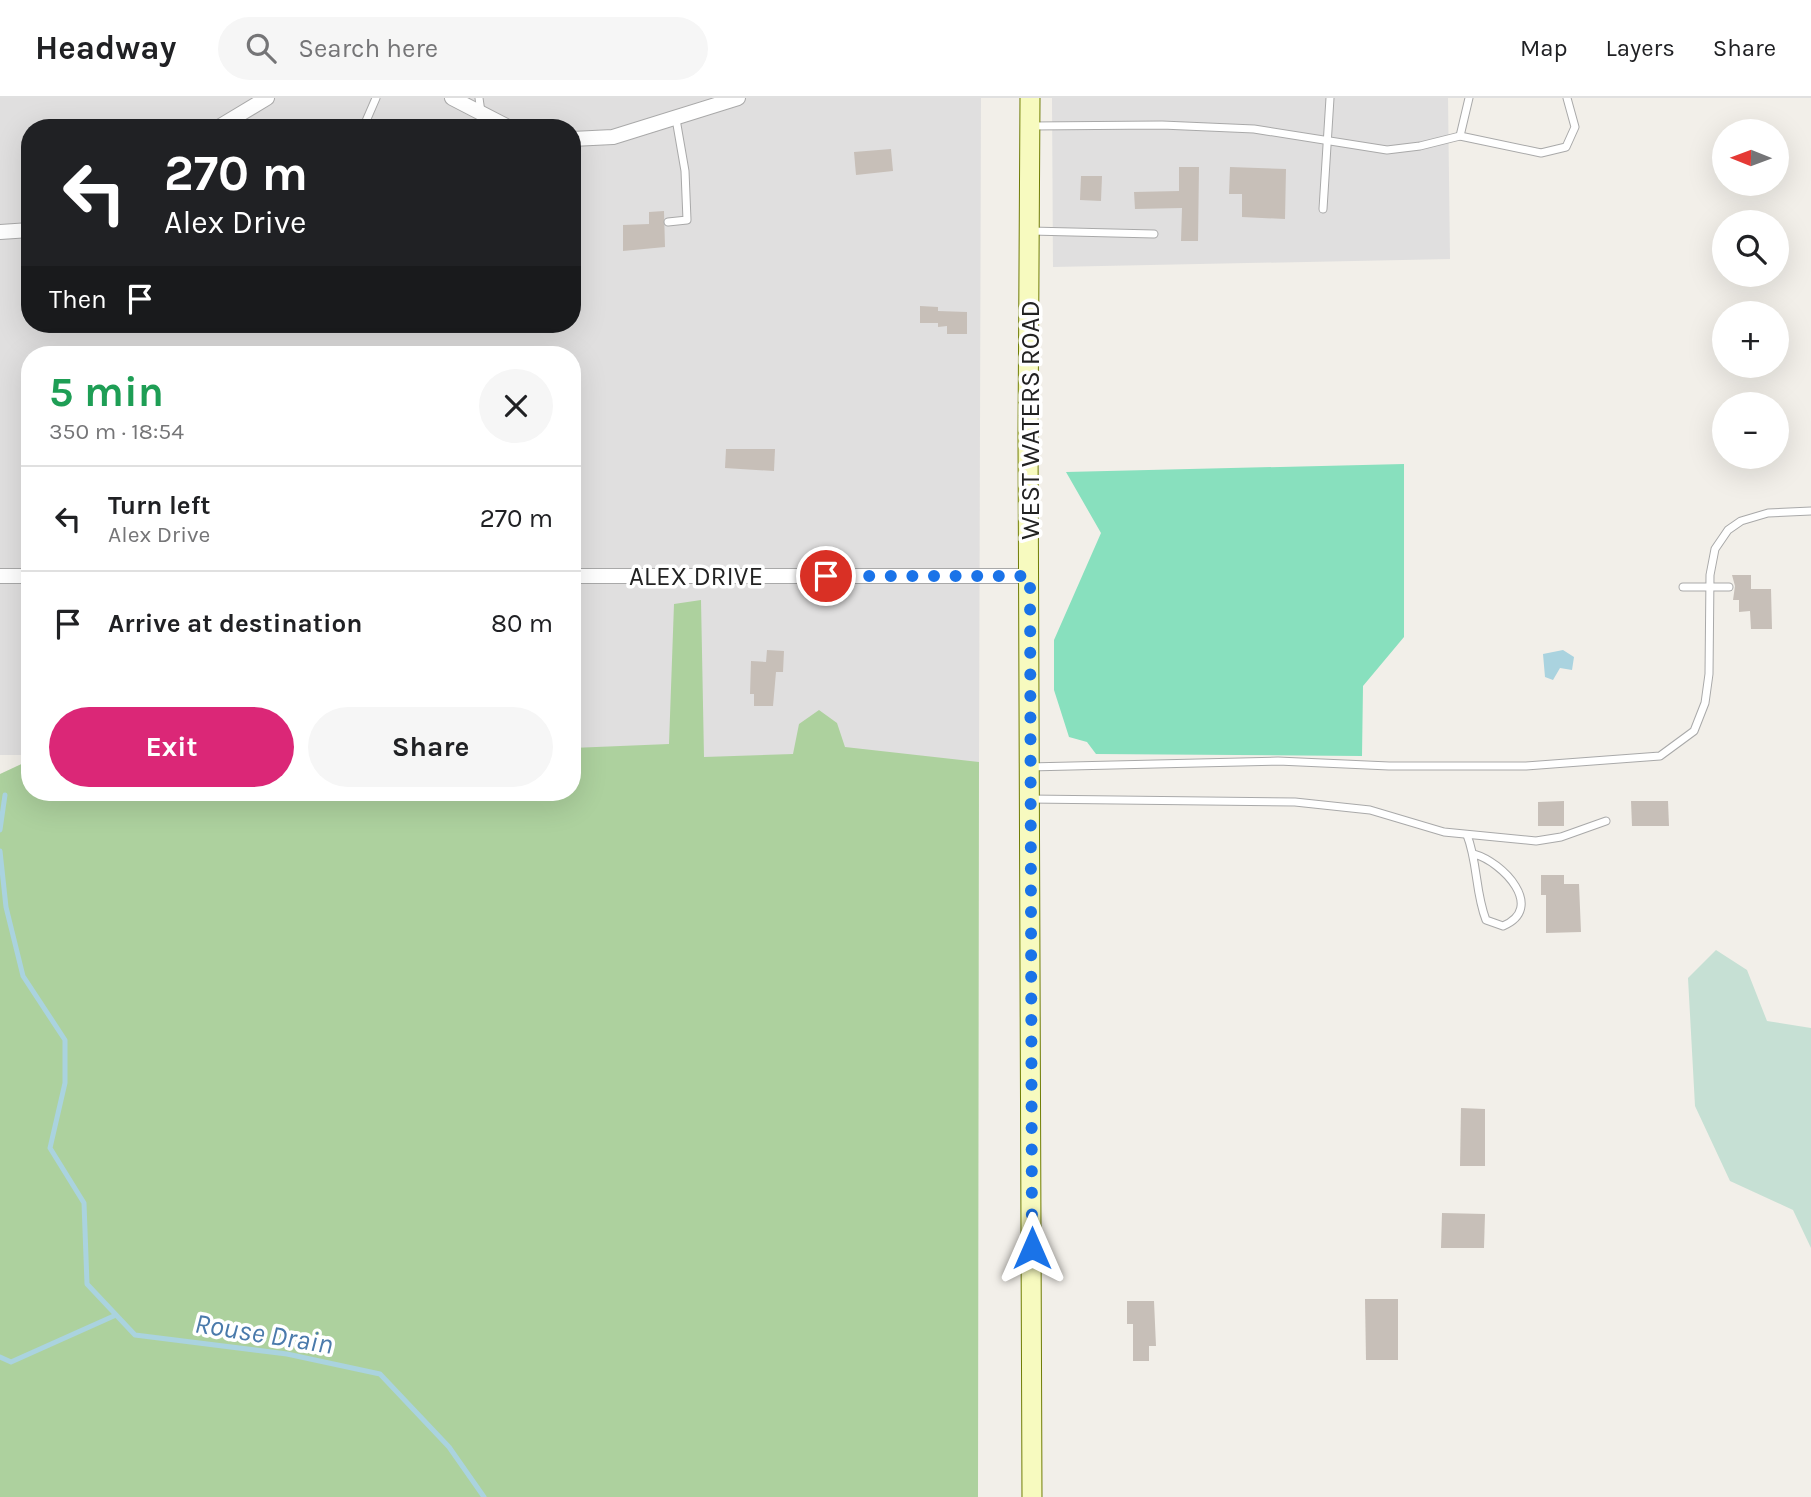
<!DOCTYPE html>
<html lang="en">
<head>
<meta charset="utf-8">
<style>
	body { margin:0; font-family:Karla,sans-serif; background:#f6f6f6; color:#202124; height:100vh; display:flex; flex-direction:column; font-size:26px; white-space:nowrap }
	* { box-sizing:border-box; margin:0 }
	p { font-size:23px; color:#757577 }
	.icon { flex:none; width:38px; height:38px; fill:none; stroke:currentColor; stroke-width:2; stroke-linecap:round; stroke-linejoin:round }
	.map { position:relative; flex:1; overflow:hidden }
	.panel { position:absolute; left:21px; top:248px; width:560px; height:455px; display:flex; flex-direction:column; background:#fff; border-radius:28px; box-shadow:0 7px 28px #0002 }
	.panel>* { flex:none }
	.top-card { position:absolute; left:21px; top:21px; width:560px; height:214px; border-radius:28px; box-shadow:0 7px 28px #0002; background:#202124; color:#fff; overflow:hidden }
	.needle { width:46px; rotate:271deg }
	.buttons { position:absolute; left:1712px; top:21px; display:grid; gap:14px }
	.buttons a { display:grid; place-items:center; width:77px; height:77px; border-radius:50%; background:#fff; box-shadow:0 7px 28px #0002; font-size:35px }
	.pin { position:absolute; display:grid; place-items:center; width:60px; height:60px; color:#fff; margin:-30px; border:4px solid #fff; border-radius:50%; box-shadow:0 2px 7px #0007 }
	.me { position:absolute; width:77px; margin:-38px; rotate:0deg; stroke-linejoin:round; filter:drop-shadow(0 0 5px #0008) }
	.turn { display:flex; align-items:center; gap:24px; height:147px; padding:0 28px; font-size:32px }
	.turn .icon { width:91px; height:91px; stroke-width:2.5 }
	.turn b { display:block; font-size:49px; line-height:60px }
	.then { display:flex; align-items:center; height:66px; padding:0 28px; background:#0003; gap:14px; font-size:26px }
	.round { display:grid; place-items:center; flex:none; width:74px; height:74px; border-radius:37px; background:#f6f6f6 }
	.overview { display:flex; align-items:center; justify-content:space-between; height:119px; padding:0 28px }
	h1 { font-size:42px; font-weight:700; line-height:52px; color:#1e9e55 }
	.action { display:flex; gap:14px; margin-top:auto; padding:14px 28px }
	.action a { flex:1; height:80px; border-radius:42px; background:#db2777; color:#fff; font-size:28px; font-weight:700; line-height:80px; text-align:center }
	.action a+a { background:#f6f6f6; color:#202124 }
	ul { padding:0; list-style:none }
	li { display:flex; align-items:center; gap:21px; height:105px; padding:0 28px; border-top:2px solid #e0e0e0 }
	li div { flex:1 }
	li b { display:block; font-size:26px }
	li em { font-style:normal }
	header { display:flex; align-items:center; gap:42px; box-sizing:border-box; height:98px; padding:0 35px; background:#fff; border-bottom:2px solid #e0e0e0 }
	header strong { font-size:33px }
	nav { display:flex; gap:38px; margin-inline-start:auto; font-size:24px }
	.search { width:490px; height:63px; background:#f6f6f6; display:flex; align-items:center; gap:18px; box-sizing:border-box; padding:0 24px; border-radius:38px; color:#757577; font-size:26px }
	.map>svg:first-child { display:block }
	.residential { fill:#e0dfdf; fill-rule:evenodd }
	.forest { fill:#add19e }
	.wetland { fill:#c6e0d4 }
	.pitch { fill:#88e0be }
	.water { fill:#aad3df }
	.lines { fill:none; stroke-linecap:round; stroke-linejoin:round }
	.stream { stroke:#aad3df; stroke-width:5 }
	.building { fill:#c7bfb8 }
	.lane-casing { stroke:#a9a9a9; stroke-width:9 }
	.street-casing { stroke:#a9a9a9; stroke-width:16 }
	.secondary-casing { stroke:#707d05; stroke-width:21 }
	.lane { stroke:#fff; stroke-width:7 }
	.street { stroke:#fff; stroke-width:14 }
	.secondary { stroke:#f7fabf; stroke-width:19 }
	.route { stroke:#1a73e8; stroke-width:12; stroke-dasharray:0 21.6 }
	.labels { text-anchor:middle; stroke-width:7; stroke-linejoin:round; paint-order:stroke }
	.street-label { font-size:26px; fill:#222; stroke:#fff }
	.water-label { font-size:28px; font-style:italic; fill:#4a7aab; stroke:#fff }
</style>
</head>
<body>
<header>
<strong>Headway</strong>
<div class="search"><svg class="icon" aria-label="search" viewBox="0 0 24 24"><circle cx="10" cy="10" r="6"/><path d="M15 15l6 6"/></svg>Search here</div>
<nav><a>Map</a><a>Layers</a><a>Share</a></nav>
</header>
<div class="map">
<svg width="1811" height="1399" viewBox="0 0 1811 1399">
	<rect width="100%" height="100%" fill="#f2efe9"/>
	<!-- residential -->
	<g class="residential">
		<path d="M0 0H981L979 664 572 661V257H30V657H0ZM30 30H572V226H30Z"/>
		<path d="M1052 0H1448L1450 161 1053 169Z"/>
	</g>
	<!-- forest -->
	<path class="forest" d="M701 502 704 659 793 656 799 626 819 612 837 625 845 649 979 664 978 1399H0V676L30 662V695H572V650L669 646 674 506Z"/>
	<!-- wetland -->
	<path class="wetland" d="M1716 852 1747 872 1767 923 1811 930V1150L1793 1112 1730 1083 1695 1008 1688 880Z"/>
	<!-- pitch -->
	<path class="pitch" d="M1404 366V539L1363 588 1362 658 1096 656 1087 644 1069 639 1054 592V542L1101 435 1066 374Z"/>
	<!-- water -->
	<path class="water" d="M1563 552 1574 559 1572 572 1560 570 1553 582 1545 579 1543 556Z"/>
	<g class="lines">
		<!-- stream -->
		<g class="stream">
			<path d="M0 732 5 697"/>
			<path d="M0 753 6 809 23 878 65 942V985L50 1050 84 1105 87 1186 135 1237 287 1256 380 1276 449 1349 484 1399"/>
			<path d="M0 1259 11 1264 116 1217"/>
		</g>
	</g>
	<!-- building -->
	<g class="building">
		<path d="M891 51 893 73 856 77 854 54Z"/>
		<path d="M1179 69H1199L1198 143H1181L1182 110 1135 111 1134 94 1179 93Z"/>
		<path d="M1230 69 1286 71 1285 121 1242 119V96H1229Z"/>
		<path d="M1081 78H1102L1101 103 1080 102Z"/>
		<path d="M664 113 665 149 623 153V127L649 126V114Z"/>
		<path d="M920 208 938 209V225H920Z"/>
		<path d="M938 213 967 214V236H947V228L938 229Z"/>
		<path d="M726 351H775L774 373 725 370Z"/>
		<path d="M1732 477H1751V491H1771L1772 531H1751L1750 513 1739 514V502H1733L1735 488Z"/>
		<path d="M767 552 784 553 783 574H776L773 608H754V596H750L751 563 766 564Z"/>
		<path d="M1564 703V728H1538V704Z"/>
		<path d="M1631 703H1668L1669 728H1632Z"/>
		<path d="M1541 777H1564V786H1579L1581 834 1546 835V797H1541Z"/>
		<path d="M1461 1010 1485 1011V1068H1460Z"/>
		<path d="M1442 1115 1485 1116 1484 1150H1441Z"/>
		<path d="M1365 1201H1398V1262H1366Z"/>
		<path d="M1127 1203H1154L1156 1248H1149V1263H1133V1226H1127Z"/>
	</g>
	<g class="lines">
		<defs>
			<g id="lane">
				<path d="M479 0 481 14"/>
				<path d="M1031 28 1162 27 1254 31 1387 52 1420 48 1460 38 1541 55 1566 49 1575 29 1567 0"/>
				<path d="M363 30 376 0"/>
				<path d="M1460 38 1469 0"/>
				<path d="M1323 111 1330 0"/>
				<path d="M668 124 687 122 685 73 676 21"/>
				<path d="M1031 133 1154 136"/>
				<path d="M1683 489H1729"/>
				<path d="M1029 669 1278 663 1389 668H1526L1660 658 1694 633 1705 605 1709 576 1710 477 1715 451 1728 432 1741 423 1768 415 1811 413"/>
				<path d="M1029 701 1295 704 1370 712 1444 734 1536 743 1561 739 1606 723"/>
				<path d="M1467 737C1478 765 1475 794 1486 822L1503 828C1546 810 1503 764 1474 756"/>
			</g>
			<g id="street">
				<path d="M452 0 510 30"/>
				<path d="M217 30 267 0"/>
				<path d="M572 41 613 39 738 0"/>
				<path d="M0 134 30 132"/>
				<path d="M0 478H30"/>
				<path d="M572 478H1030"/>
			</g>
			<path id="secondary" d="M1030 0 1028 338 1032 1399"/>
		</defs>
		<!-- lane casing -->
		<use href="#lane" class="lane-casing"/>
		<!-- street casing -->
		<use href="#street" class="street-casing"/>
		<!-- secondary casing -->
		<use href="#secondary" class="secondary-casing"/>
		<!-- lane -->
		<use href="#lane" class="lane"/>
		<!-- street -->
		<use href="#street" class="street"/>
		<!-- secondary -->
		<use href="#secondary" class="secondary"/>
	</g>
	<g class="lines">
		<!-- route -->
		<path class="route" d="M826 478H1030L1032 1150"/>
	</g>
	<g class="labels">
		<!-- street labels -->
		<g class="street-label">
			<text transform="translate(1030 322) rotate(-90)" y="9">WEST WATERS ROAD</text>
			<text x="696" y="487">ALEX DRIVE</text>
		</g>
		<!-- water labels -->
		<g class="water-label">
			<text transform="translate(264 1235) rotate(9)" y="10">Rouse Drain</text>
		</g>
	</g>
</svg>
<div class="buttons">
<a><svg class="needle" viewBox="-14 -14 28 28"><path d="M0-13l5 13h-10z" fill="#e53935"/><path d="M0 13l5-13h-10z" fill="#757577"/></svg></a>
<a><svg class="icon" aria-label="search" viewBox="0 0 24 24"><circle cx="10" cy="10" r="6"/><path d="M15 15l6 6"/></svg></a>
<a>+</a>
<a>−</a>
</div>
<div class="pin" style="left:826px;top:478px;background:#d93025"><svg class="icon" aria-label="arrive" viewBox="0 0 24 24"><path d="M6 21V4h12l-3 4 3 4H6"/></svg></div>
<svg class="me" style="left:1032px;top:1150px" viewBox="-20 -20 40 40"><path d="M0-17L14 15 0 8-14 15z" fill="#1a73e8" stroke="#fff" stroke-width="4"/></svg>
<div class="top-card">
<div class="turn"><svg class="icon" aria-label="left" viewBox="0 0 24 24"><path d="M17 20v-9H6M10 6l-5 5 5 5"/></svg><div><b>270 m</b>Alex Drive</div></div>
<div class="then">Then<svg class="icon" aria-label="arrive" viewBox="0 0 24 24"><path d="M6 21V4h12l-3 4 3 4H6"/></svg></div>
</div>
<section class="panel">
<div class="overview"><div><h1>5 min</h1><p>350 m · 18:54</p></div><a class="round"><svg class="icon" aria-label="close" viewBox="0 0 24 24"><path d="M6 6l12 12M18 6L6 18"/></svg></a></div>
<ul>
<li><svg class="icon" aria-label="left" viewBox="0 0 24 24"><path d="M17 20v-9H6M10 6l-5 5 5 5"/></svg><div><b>Turn left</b><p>Alex Drive</p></div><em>270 m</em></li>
<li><svg class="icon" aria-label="arrive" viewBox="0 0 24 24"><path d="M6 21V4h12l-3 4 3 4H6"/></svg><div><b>Arrive at destination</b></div><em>80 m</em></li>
</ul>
<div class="action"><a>Exit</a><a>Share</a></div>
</section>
</div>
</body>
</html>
